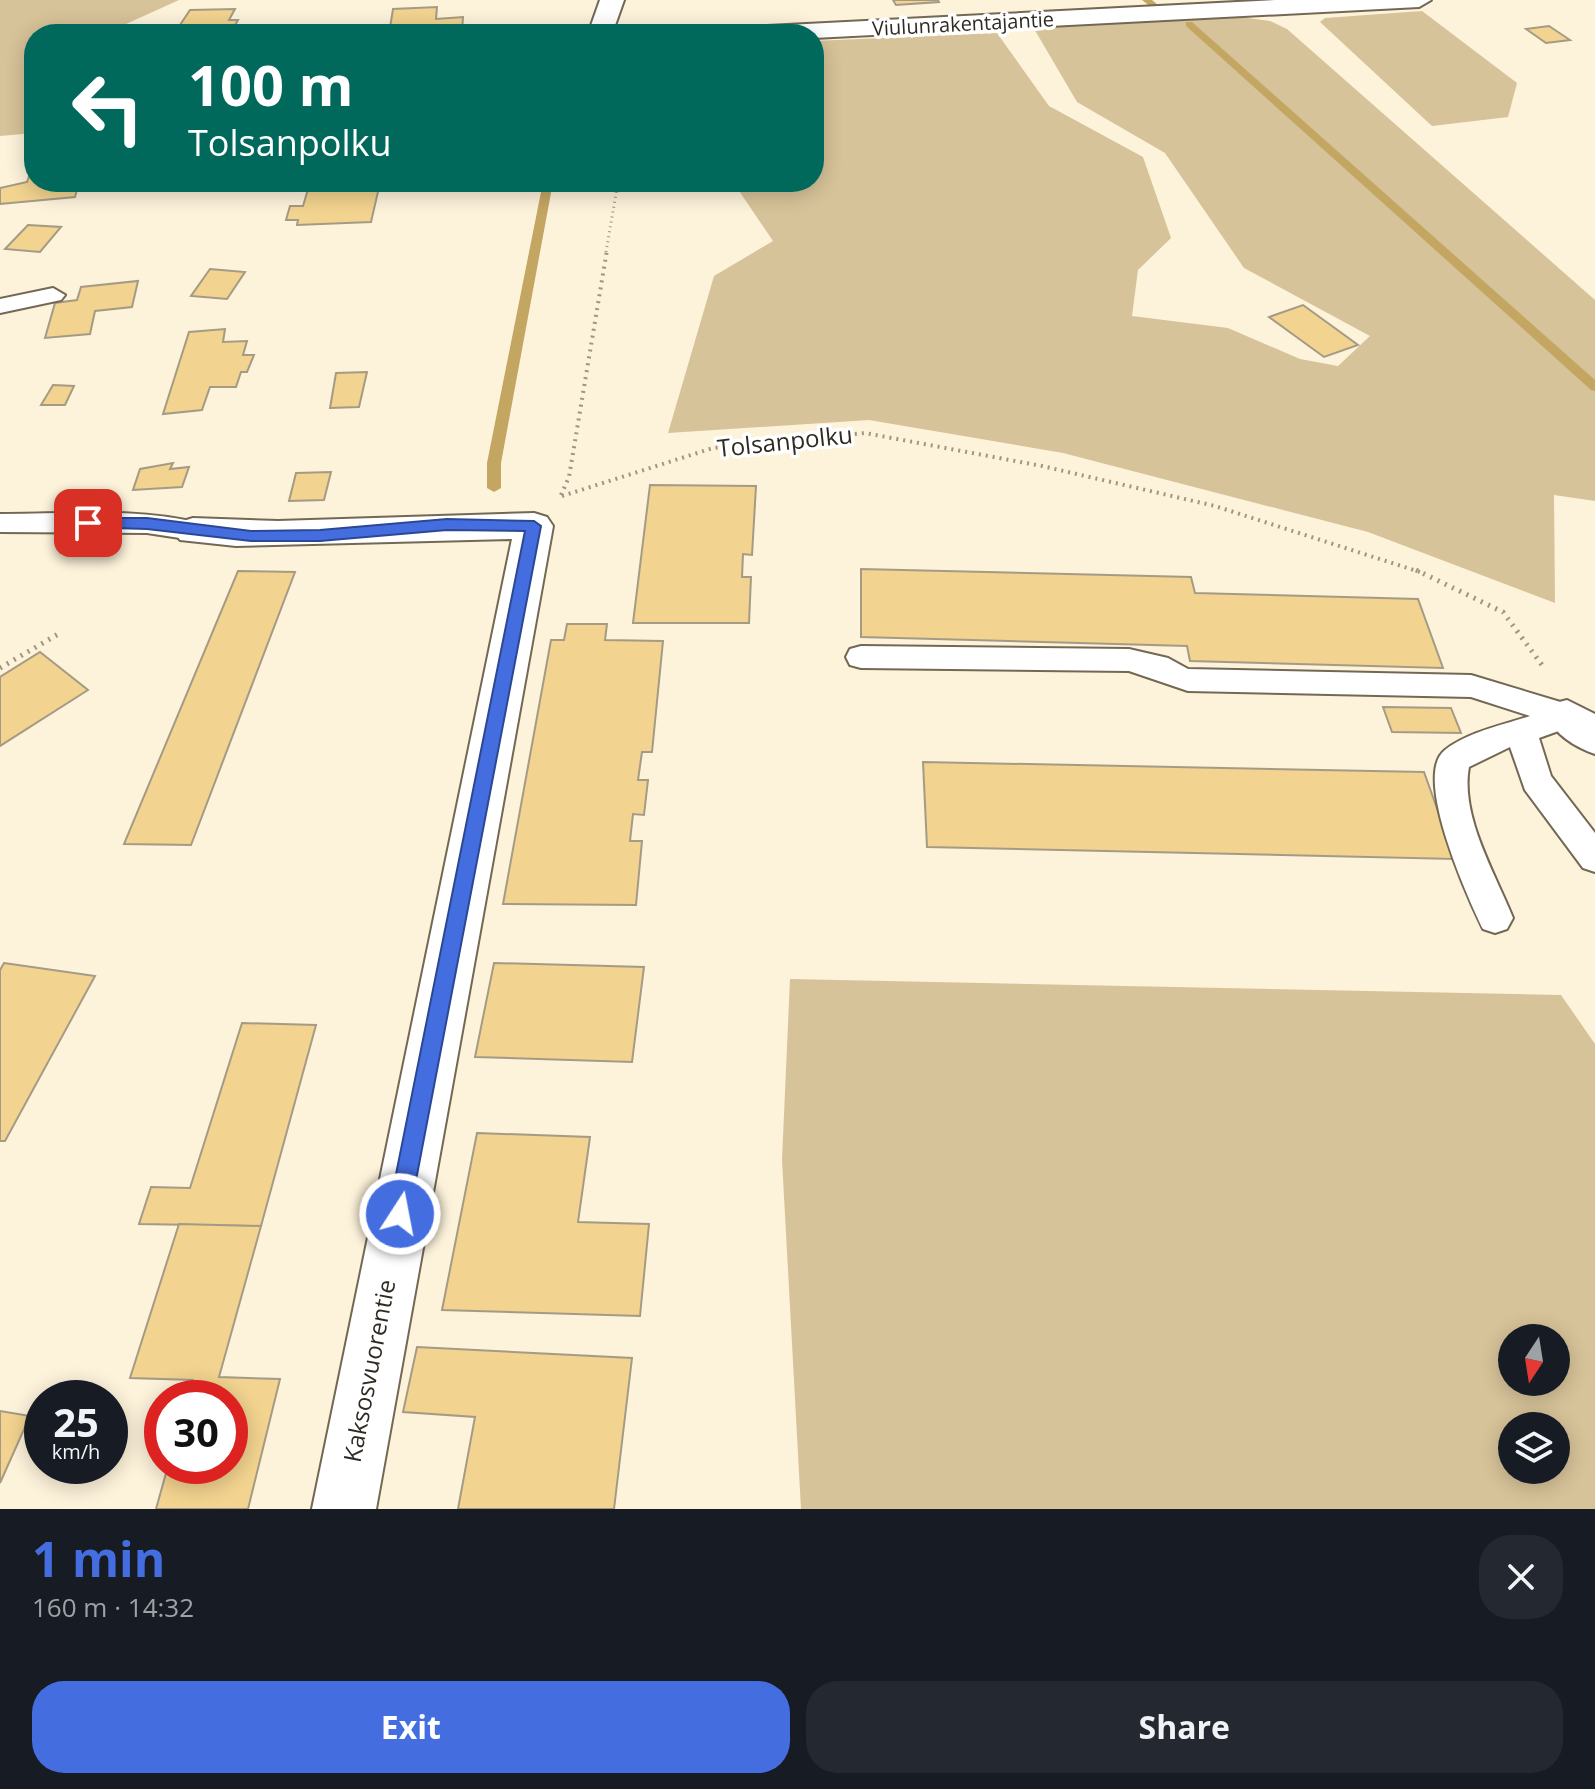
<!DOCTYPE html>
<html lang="en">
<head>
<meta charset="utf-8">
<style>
	body { margin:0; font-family:"Open Sans",sans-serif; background:#242831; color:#f1f3f6; height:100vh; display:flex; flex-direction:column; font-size:30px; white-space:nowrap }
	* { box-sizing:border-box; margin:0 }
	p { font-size:26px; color:#9ea1a6 }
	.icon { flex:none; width:44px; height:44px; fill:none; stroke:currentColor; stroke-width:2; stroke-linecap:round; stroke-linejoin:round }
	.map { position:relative; height:1509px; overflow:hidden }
	.panel { display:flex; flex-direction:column; background:#171b24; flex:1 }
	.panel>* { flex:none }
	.hud { position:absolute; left:24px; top:24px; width:800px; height:168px; border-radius:32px; box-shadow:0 4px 20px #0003; background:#00695c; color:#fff; overflow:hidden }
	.needle { width:52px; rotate:192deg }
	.fabs { position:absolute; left:1498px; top:1324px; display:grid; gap:16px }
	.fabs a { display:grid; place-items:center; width:72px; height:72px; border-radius:50%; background:#171b24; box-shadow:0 4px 20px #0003; font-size:40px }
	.speed { position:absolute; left:24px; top:1380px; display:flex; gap:16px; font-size:40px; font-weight:700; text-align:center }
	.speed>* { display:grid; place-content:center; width:104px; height:104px; border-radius:50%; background:#171b24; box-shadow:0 4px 20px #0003; line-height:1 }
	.speed small { font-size:20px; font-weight:400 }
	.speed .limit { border:12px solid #d22; background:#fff; color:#111 }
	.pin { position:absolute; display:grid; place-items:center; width:68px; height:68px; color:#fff; margin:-34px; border-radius:16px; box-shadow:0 4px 12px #0006 }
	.me { position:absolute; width:88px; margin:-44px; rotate:11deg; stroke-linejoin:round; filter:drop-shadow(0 0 6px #0008) }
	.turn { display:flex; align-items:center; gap:28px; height:168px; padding:0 32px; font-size:36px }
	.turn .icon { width:104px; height:104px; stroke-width:2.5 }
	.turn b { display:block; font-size:56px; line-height:68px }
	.round { display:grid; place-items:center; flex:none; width:84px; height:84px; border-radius:32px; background:#242831 }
	.summary { display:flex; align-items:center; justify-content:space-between; height:136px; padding:0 32px }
	h1 { font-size:48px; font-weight:700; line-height:60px; color:#446ee0 }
	.button { display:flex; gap:16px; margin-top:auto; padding:16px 32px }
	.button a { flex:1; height:92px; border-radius:32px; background:#446ee0; color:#fff; font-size:32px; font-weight:700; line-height:92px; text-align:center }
	.button a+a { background:#242831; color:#f1f3f6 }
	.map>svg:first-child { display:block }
	.green { fill:#d7c399; fill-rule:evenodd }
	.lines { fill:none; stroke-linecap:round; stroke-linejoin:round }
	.stream { fill:#c4a663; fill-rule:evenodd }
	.building { fill:#f2d38f; stroke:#a59b85; stroke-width:2 }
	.service-casing { stroke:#726854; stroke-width:4 }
	.minor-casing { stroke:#726854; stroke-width:4 }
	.path-far2 { stroke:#9e9685; stroke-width:3; stroke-dasharray:1 4; stroke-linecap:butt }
	.path-far1 { stroke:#9e9685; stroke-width:4; stroke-dasharray:2 5; stroke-linecap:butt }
	.path { stroke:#9e9685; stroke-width:5; stroke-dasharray:2 6; stroke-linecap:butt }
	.service { fill:#fff; fill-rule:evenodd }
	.minor { fill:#fff; fill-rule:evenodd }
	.route { fill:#446ee0; stroke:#2c4892; stroke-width:2 }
	.labels { text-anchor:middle; stroke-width:7; stroke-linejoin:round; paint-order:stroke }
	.far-street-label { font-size:20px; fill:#2f2a22; stroke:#fff }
	.street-label { font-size:24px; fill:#2f2a22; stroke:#fff }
</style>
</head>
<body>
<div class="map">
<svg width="1595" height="1509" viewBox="0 0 1595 1509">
	<rect width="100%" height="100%" fill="#fdf2da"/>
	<!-- green -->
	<g class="green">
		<path d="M0 0H179L104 34H34V133L0 136Z"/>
		<path d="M1422 11 1517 83 1508 117 1432 126 1320 22 1325 18Z"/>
		<path d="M1233 16 1270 21 1287 29 1595 300V501L1554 495 1555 603 1368 532 1063 453 869 420 668 433 714 276 773 241 733 182H814V41L997 33 1049 106 1143 157 1171 238 1138 270 1132 316 1228 328 1300 359 1338 366 1370 336 1244 268 1165 153 1077 102 1033 27Z"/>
		<path d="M790 979 1561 995 1595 1044V1509H801L782 1160ZM1556 1338V1382H1512V1338ZM1556 1426V1470H1512V1426Z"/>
	</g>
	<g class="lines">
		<!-- stream -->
		<g class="stream">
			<path d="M1142 0H1152L1158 5 1151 7Z"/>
			<path d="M1186 22H1192L1595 380V391L1591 390 1186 26Z"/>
			<path d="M543 182H553L501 463V488L494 492 487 488V463Z"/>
		</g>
	</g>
	<!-- building -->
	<g class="building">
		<path d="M893 0H938L939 2 896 5Z"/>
		<path d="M437 7 436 19 463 17 462 32 389 34 393 9Z"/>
		<path d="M235 9 229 20H238L230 34H174L190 10Z"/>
		<path d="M1549 26 1570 40 1546 43 1526 29Z"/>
		<path d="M34 162V182H79L75 197 0 204V188L27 182Z"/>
		<path d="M380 183 371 222 297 225 298 220H286L290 206H303L309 186Z"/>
		<path d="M28 225 61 227 40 252 5 249Z"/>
		<path d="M210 269 245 272 227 299 191 296Z"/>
		<path d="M138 281 132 307 95 311 90 334 45 338 55 303 77 300 81 287Z"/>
		<path d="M1303 305 1358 345 1324 357 1269 317Z"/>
		<path d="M225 329 223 342 247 341 243 355H254L247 372H241L236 387H210L202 410 163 414 189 332Z"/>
		<path d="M367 372 359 407 330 408 336 373Z"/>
		<path d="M53 385 74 386 65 405H41Z"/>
		<path d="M173 463 170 469 189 467 182 487 133 490 140 469Z"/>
		<path d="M331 472 324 500 289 501 296 473Z"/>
		<path d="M650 485 756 486 752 555 743 554 742 577H751L749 623H633Z"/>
		<path d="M861 569 1191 577 1195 593 1418 599 1443 668 1190 661 1187 646 861 637Z"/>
		<path d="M238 571 295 572 191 845 124 844Z"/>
		<path d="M567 624H607L605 640 663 641 652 752H642L638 780H648L644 815 633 814 630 841H642L636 905 503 904 551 640H564Z"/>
		<path d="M40 652 88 690 0 746V677Z"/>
		<path d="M1383 707 1451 708 1461 733 1392 732Z"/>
		<path d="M923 762 1424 772 1455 859 927 847Z"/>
		<path d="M4 963 95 976 5 1141H0V970Z"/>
		<path d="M494 963 644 967 632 1062 475 1057Z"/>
		<path d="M242 1023 316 1025 261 1226 139 1224 151 1187 190 1188Z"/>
		<path d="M477 1133 590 1137 578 1222 649 1224 640 1316 442 1310Z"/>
		<path d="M179 1224 261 1226 219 1377 280 1379 248 1509H156L168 1466H230V1398H188L193 1380 130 1378Z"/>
		<path d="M417 1347 632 1358 614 1509H458L475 1417 403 1412Z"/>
		<path d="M0 1411 30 1416 0 1483Z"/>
	</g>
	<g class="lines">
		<defs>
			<g id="service">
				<path d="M53 288 65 295 61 300 0 313V299Z"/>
				<path d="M0 514C66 514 139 507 203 524L207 531 203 538 193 540 147 533 0 532Z"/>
				<path d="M861 646 1129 649 1168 658 1188 669 1471 675 1567 704 1578 708 1583 716 1578 724 1539 738 1551 776 1595 833V872L1583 868 1525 790 1510 747 1469 767C1460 816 1495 873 1513 918L1507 929 1495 933 1483 929C1468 898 1412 775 1445 750 1468 732 1503 725 1530 716L1471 697 1188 691 1129 671 861 668 850 665 846 657 850 649Z"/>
			</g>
			<g id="minor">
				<path d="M600 0H624L612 34H588Z"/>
				<path d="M1276 0H1431L1419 7 814 38V34H734L746 27Z"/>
				<path d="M534 513 547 517 553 526 376 1509H312L512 539 236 546 180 540 174 531 180 522 193 518 278 521Z"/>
				<path d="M1567 700 1595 714V754C1575 747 1556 735 1546 716L1552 704Z"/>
			</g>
		</defs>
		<!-- service casing -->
		<use href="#service" class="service-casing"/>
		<!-- minor casing -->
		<use href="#minor" class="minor-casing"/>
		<!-- path-far2 -->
		<path class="path-far2" d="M606 252 618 182"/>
		<!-- path-far1 -->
		<g class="path-far1">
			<path d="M561 495 569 477 607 250"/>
			<path d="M562 496 713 448 865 433 1042 466 1215 506 1420 572"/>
		</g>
		<!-- path -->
		<g class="path">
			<path d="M1416 570 1503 612 1542 665"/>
			<path d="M0 668 60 633"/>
		</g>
		<!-- service -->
		<use href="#service" class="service"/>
		<!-- minor -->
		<use href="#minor" class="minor"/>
	</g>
	<!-- route -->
	<path class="route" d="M88 518H147L251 531 320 530 447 519 534 521 541 526 408 1222 400 1225 392 1222 388 1214 525 531 447 530 320 541H251L147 529 83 527V520Z"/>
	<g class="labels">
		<!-- far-street labels -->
		<g class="far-street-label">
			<text transform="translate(963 24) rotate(-3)" y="7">Viulunrakentajantie</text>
		</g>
		<!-- street labels -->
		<g class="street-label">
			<text transform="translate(785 442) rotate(-6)" y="8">Tolsanpolku</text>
			<text transform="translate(370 1371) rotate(-79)" y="8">Kaksosvuorentie</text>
		</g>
	</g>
</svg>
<div class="fabs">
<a><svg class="needle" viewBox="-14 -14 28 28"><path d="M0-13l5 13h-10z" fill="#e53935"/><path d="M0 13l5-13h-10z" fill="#9ea1a6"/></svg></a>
<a><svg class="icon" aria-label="layers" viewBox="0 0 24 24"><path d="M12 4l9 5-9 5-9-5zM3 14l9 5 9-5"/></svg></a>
</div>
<div class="speed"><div>25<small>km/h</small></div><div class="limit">30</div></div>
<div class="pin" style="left:88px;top:523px;background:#d93025"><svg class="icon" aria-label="arrive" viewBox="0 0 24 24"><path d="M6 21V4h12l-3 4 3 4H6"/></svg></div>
<svg class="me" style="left:400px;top:1214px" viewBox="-20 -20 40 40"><circle r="17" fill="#446ee0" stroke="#fff" stroke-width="3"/><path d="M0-11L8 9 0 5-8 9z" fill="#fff"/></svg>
<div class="hud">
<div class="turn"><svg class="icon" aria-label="left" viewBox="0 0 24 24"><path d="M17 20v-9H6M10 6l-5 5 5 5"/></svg><div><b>100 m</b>Tolsanpolku</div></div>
</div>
</div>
<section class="panel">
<div class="summary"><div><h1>1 min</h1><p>160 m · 14:32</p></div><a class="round"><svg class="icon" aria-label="close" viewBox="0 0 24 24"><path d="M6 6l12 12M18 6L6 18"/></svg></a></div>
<div class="button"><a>Exit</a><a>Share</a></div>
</section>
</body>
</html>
